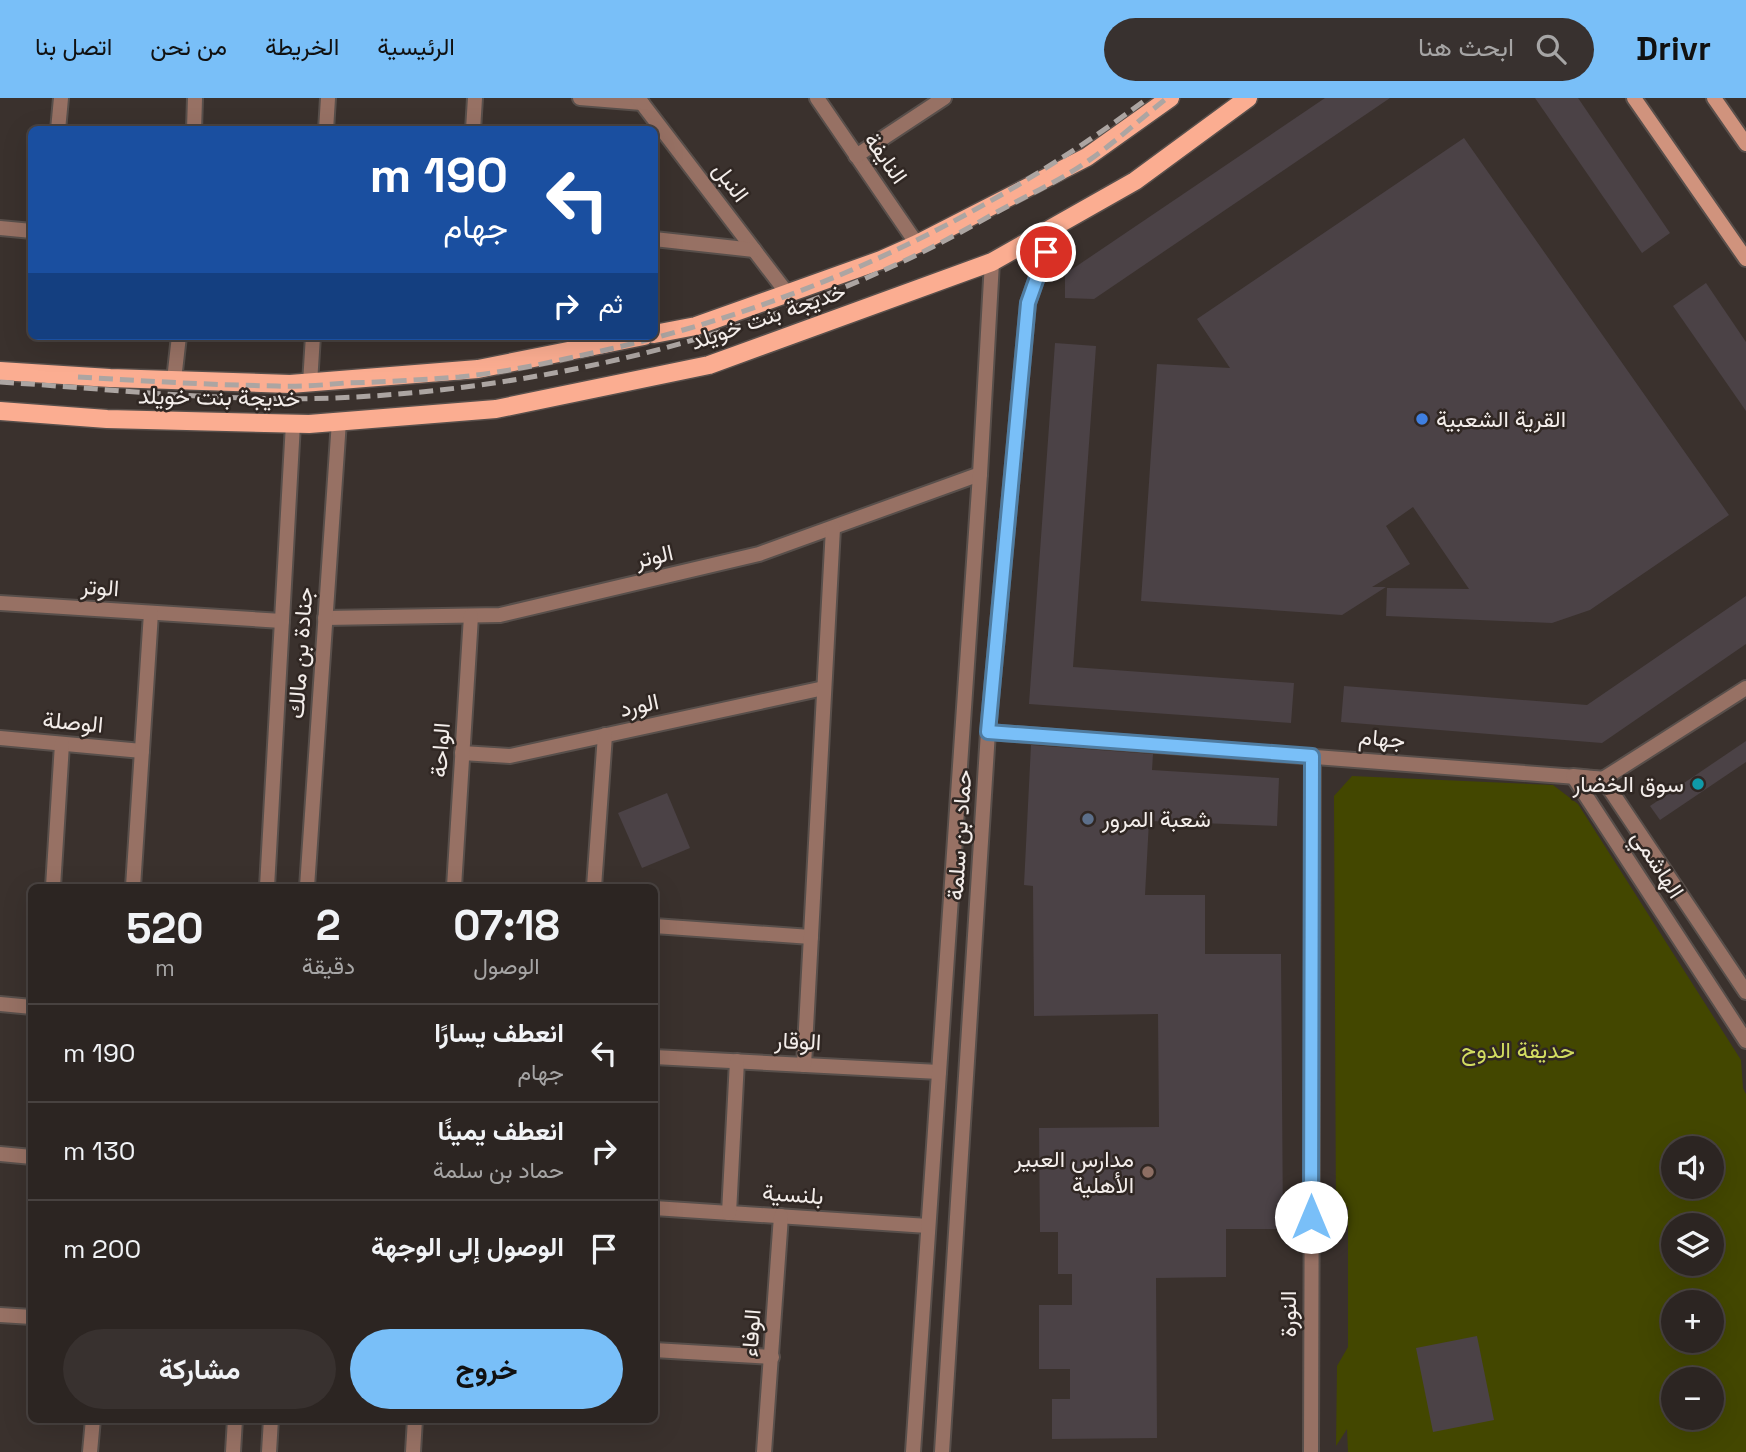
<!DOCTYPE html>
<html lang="ar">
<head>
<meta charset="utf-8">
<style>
	body { margin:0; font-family:"Space Grotesk",Vazirmatn,sans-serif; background:#38312f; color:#f1f3f6; direction:rtl; height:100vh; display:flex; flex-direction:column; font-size:26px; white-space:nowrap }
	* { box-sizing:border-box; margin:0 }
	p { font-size:23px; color:#a6a5a5 }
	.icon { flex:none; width:38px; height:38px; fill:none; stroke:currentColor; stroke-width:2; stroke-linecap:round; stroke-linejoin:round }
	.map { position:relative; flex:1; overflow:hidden; direction:ltr }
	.side { position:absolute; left:28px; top:786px; width:630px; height:539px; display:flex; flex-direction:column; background:#2c2522; border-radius:10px; box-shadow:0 7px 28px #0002,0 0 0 2px #484240; direction:rtl }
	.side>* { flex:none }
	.guide { position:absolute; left:28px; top:28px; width:630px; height:214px; border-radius:10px; box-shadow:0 7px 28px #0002,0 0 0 2px #484240; direction:rtl; background:#1a4fa0; color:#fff; overflow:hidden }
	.buttons { position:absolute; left:1661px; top:1038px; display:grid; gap:14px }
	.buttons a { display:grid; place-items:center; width:63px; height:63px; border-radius:50%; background:#2c2522; box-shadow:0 7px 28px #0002,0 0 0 2px #484240; font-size:35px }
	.pin { position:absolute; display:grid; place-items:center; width:60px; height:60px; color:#fff; margin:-30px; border:4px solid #fff; border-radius:50%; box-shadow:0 2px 7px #0007 }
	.me { position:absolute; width:77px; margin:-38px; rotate:0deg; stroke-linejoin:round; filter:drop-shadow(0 0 5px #0008) }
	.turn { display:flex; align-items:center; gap:24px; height:147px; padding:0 35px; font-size:32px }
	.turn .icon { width:91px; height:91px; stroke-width:2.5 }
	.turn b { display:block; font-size:49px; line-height:60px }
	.then { display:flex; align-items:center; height:66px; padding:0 35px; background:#0003; gap:14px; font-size:26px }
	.eta { display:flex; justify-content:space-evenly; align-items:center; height:119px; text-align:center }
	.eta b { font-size:42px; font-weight:700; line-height:49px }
	.button { display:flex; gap:14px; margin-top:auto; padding:14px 35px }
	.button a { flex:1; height:80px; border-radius:42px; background:#79bff8; color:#111; font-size:28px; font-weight:700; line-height:80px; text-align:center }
	.button a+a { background:#38312f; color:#f1f3f6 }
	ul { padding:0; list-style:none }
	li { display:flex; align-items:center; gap:21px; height:98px; padding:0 35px; border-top:2px solid #484240 }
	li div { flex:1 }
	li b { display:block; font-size:26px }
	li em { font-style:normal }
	header { display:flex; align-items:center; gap:42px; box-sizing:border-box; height:98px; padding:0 35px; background:#79bff8; color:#111 }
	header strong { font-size:33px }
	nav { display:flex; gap:38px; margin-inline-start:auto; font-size:24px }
	.search { width:490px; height:63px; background:#38312f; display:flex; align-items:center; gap:18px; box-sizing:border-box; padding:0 24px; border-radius:38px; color:#a6a5a5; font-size:26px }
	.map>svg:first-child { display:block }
	.green { fill:#434700; fill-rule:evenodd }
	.building { fill:#4b4246 }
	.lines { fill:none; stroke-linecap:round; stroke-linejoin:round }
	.minor-casing { stroke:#584f4b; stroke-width:18 }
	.tertiary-casing { stroke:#584f4b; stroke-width:18 }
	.secondary-casing { stroke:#584f4b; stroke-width:18 }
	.primary-casing { stroke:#584f4b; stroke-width:21 }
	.minor { stroke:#977164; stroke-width:14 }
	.tertiary { stroke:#977164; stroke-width:14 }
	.secondary { stroke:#d0937d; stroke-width:14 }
	.primary { stroke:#fbad91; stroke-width:18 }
	.rail { stroke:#aca5a2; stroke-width:5; stroke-dasharray:14 7; stroke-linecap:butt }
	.route-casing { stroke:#4f7ca1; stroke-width:18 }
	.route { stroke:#79bff8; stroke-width:12 }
	.shop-dot { fill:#3f7fe0; stroke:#302723; stroke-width:2.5 }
	.culture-dot { fill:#0f9aa8; stroke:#302723; stroke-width:2.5 }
	.service-dot { fill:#5c6f8a; stroke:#302723; stroke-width:2.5 }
	.education-dot { fill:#8d6e63; stroke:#302723; stroke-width:2.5 }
	.labels { text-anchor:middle; stroke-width:5; stroke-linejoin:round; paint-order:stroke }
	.street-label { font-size:23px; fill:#f3edea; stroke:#302723 }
	.poi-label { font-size:23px; fill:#f3edea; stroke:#302723; text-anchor:start }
	.park-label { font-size:23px; fill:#d2dc60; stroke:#302723 }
</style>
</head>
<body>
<header>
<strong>Drivr</strong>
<div class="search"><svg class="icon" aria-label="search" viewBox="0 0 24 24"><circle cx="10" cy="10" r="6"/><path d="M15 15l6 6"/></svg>ابحث هنا</div>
<nav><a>الرئيسية</a><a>الخريطة</a><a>من نحن</a><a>اتصل بنا</a></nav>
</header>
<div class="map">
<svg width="1746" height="1354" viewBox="0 0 1746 1354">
	<rect width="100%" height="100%" fill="#3a312d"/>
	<!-- green -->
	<path class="green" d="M1352 678 1553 687 1578 706 1741 962 1743 990 1746 996V1354H1348L1347 1331 1336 1348 1337 1268 1348 1249V1108L1336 1122 1334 698ZM1673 1050H1712V1088H1673ZM1673 1127H1712V1166H1673ZM1673 1204H1712V1242H1673ZM1673 1281H1712V1320H1673Z"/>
	<!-- building -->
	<g class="building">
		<path d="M1325 0H1390L1094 201 1065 200V176Z"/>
		<path d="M1535 0H1578L1670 135 1642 155Z"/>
		<path d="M1464 40 1729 417 1590 512 1552 525 1386 518 1387 490 1469 491 1413 409 1386 428 1410 466 1372 489H1386L1342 517 1141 503 1157 266 1230 270 1197 221Z"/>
		<path d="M1706 185 1746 244V313L1673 208Z"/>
		<path d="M1055 245 1096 248 1073 569 1294 585 1291 625 1029 606Z"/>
		<path d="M1746 498V546L1602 645 1341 624 1344 588 1587 607Z"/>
		<path d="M1746 643V664L1660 722 1650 708Z"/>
		<path d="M1031 647 1153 656 1152 672 1279 680 1277 728 1149 723 1145 797H1205V856H1281L1283 1131H1226V1179L1156 1180 1157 1340 1052 1341V1301H1070V1271H1039V1207H1072V1176H1058V1134H1040L1039 1030 1159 1029 1158 916 1034 918 1033 788 1024 787Z"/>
		<path d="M667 695 690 750 642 770 618 715Z"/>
		<path d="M1477 1238 1494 1322 1433 1334 1416 1250Z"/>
	</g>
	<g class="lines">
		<defs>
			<g id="minor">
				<path d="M580 0 642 5"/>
				<path d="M638 0 787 195"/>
				<path d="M817 0 917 146"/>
				<path d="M58 32 61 0"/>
				<path d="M194 32 195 0"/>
				<path d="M326 32 328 0"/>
				<path d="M473 32 475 0"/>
				<path d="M856 58 944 0"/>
				<path d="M0 130 32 133"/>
				<path d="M654 141 754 152"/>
				<path d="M174 282 179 238"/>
				<path d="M310 285 313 238"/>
				<path d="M0 505 282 523"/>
				<path d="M325 520 500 517 759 456 980 376"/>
				<path d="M988 634 1603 681 1746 590"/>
				<path d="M0 640 142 653"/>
				<path d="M462 655 510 658 824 590"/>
				<path d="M53 789 62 646"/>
				<path d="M133 789 151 515"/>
				<path d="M454 789 471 518"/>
				<path d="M594 789 605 637"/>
				<path d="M654 828 811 839"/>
				<path d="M1746 894 1603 681 1573 678 1746 943"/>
				<path d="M0 906 32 909"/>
				<path d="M654 959 939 974"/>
				<path d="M804 967 833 430"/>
				<path d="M0 1056 32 1059"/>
				<path d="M654 1110 928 1128"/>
				<path d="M729 1115 737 963"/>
				<path d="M0 1217 32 1219"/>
				<path d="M654 1252 772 1259"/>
				<path d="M90 1354 93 1321"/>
				<path d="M413 1354 415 1321"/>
				<path d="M764 1354 781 1118"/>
				<path d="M913 1354 980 376 992 164"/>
				<path d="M942 1354 988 634 1028 205 1055 128"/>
				<path d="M1311 1354 1313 658"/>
			</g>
			<g id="tertiary">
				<path d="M267 789 293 326"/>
				<path d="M307 789 339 323"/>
				<path d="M233 1354 235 1321"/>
				<path d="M269 1354 271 1321"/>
			</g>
			<g id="secondary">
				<path d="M1634 0 1746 161"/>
				<path d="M1714 0 1746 46"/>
			</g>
			<g id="primary">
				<path d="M654 236 696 228 881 162 917 146 1087 59 1170 0"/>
				<path d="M0 273 110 280 290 286 478 271 644 238"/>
				<path d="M0 313 107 321 309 326 496 311 709 267 992 164 1135 83 1248 0"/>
			</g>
		</defs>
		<!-- minor casing -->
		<use href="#minor" class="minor-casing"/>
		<!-- tertiary casing -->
		<use href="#tertiary" class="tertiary-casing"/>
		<!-- secondary casing -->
		<use href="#secondary" class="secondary-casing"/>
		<!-- primary casing -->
		<use href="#primary" class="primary-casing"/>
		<!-- minor -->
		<use href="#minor" class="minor"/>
		<!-- tertiary -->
		<use href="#tertiary" class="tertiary"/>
		<!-- secondary -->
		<use href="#secondary" class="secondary"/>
		<!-- primary -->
		<use href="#primary" class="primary"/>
		<!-- rail -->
		<g class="rail">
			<path d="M78 279C144 283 210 287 277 288 300 289 323 287 345 285 383 284 421 282 459 279 510 274 561 262 610 251 808 205 986 121 1148 0"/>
			<path d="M0 284C111 291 223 304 335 300 526 292 719 248 893 168 929 152 963 133 997 114 1024 99 1053 86 1079 69 1110 49 1138 23 1167 0"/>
		</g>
	</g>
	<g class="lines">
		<defs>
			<path id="route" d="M1046 154 1028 205 988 634 1312 658 1311 1119"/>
		</defs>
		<!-- route casing -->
		<use href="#route" class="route-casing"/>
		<!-- route -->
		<use href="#route" class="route"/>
	</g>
	<!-- markers -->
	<circle class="shop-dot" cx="1422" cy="321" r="7"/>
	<circle class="culture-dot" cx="1698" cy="686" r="7"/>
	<circle class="service-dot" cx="1088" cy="721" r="7"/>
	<circle class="education-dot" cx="1148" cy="1074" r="7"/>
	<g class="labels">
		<!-- street labels -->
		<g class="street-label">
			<text transform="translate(886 60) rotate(55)" y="8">النايفة</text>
			<text transform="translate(731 84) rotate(53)" y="8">النبل</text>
			<text transform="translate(768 218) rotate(-19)" y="8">خديجة بنت خويلد</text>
			<text transform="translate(219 299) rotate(1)" y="8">خديجة بنت خويلد</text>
			<text transform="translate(654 458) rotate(-13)" y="8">الوتر</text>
			<text transform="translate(100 489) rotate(4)" y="8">الوتر</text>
			<text transform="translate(300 555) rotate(-86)" y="8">جنادة بن مالك</text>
			<text transform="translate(639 607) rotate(-12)" y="8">الورد</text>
			<text transform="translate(73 624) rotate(5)" y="8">الوصلة</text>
			<text transform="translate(1382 640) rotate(5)" y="8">جهام</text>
			<text transform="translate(440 652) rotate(-86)" y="8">الواحة</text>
			<text transform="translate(959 737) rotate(-86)" y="8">حماد بن سلمة</text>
			<text transform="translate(1658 766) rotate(57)" y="8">الهاشمي</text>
			<text transform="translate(798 943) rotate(3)" y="8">الوقار</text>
			<text transform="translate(793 1096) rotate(4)" y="8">بلنسية</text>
			<text transform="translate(1288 1216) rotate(-90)" y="8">النورة</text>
			<text transform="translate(751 1235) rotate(-86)" y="8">الوفاء</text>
		</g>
		<!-- poi labels -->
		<g class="poi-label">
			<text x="1436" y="329">القرية الشعبية</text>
			<text x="1684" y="694" text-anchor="end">سوق الخضار</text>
			<text x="1102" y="729">شعبة المرور</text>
			<text x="1134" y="1069" text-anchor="end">مدارس العبير<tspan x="1134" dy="26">الأهلية</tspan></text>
		</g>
		<!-- park labels -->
		<g class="park-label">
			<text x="1518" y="960">حديقة الدوح</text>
		</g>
	</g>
</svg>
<div class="buttons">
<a><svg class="icon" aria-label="sound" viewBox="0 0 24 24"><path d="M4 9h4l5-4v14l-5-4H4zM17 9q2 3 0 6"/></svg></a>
<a><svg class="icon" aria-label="layers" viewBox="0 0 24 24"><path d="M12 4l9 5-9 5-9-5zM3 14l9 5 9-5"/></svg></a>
<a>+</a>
<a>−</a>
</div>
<div class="pin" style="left:1046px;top:154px;background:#d93025"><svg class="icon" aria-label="arrive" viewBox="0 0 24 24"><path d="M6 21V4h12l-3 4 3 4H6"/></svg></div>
<svg class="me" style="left:1311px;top:1119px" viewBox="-20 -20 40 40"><circle r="19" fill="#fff"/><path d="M0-13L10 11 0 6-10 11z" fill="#79bff8"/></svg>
<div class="guide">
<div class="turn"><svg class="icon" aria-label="left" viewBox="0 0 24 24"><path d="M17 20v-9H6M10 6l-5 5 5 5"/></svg><div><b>190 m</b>جهام</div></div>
<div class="then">ثم<svg class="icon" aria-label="right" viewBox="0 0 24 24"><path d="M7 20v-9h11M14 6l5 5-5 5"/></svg></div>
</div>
<section class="side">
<div class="eta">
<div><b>07:18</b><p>الوصول</p></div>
<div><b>2</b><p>دقيقة</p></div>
<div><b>520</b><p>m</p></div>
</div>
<ul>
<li><svg class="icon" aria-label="left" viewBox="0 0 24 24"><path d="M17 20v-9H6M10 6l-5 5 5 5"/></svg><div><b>انعطف يسارًا</b><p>جهام</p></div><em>190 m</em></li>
<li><svg class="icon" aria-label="right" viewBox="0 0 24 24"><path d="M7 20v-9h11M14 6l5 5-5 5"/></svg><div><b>انعطف يمينًا</b><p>حماد بن سلمة</p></div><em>130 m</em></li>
<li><svg class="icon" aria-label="arrive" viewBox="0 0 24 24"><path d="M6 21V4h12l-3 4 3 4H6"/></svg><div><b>الوصول إلى الوجهة</b></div><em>200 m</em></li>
</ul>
<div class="button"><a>خروج</a><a>مشاركة</a></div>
</section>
</div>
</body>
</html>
